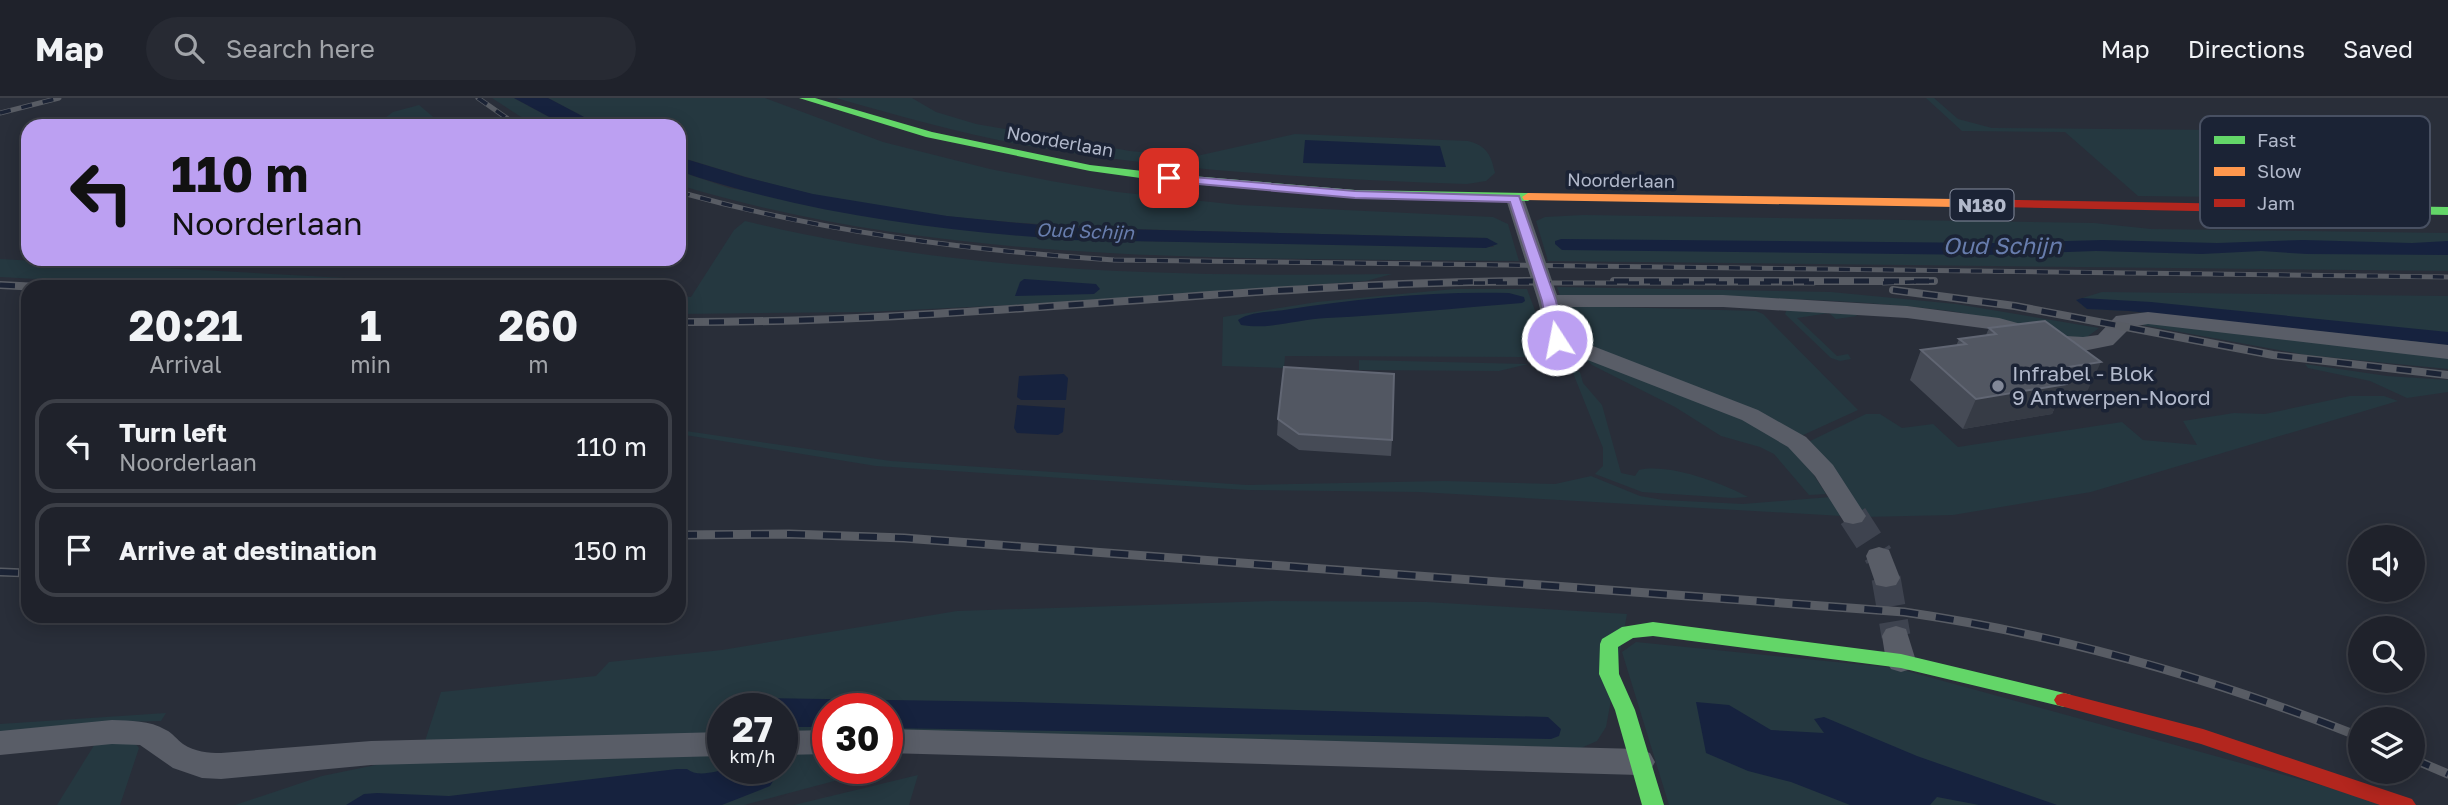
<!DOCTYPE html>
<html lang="en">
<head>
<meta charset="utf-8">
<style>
	body { margin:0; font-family:"Golos Text",sans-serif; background:#272a33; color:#f1f3f6; height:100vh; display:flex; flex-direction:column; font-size:26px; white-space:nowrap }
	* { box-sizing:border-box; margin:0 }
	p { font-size:23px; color:#a1a4a9 }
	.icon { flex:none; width:38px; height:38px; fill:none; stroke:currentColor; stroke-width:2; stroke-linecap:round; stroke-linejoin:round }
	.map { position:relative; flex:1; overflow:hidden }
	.panel { position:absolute; left:21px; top:182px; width:665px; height:343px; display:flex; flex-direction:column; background:#1f222b; border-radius:21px; box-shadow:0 4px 18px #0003,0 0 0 2px #3c3f47 }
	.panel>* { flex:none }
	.top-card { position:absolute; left:21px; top:21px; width:665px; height:147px; border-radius:21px; box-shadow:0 4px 18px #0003,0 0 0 2px #3c3f47; background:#bca0f2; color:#111; overflow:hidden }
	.controls { position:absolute; left:2348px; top:427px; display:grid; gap:14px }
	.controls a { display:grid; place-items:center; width:77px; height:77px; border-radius:50%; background:#1f222b; box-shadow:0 4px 18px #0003,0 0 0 2px #3c3f47; font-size:35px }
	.speed { position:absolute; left:707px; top:595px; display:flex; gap:14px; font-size:35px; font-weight:700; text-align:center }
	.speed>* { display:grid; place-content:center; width:91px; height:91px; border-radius:50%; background:#1f222b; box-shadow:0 4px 18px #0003,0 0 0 2px #3c3f47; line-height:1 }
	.speed small { font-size:18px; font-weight:400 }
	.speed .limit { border:10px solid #d22; background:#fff; color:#111 }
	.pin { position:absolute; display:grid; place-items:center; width:60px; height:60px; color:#fff; margin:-30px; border-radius:14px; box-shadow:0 4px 10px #0006 }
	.me { position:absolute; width:77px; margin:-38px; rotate:349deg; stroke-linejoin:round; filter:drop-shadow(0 0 5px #0008) }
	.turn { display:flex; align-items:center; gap:24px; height:147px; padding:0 35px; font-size:32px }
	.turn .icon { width:91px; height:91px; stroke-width:2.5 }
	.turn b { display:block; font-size:49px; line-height:60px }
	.eta { display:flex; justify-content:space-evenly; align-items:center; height:119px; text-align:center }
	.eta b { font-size:42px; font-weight:700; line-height:49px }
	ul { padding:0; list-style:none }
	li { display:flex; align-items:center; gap:21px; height:94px; margin:0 14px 10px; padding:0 21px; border:4px solid #3c3f47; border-radius:21px }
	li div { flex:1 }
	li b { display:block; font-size:26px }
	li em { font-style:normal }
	header { display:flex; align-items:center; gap:42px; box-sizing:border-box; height:98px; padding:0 35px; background:#1f222b; border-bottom:2px solid #3c3f47 }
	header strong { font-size:33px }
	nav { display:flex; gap:38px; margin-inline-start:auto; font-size:24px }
	.search { width:490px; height:63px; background:#272a33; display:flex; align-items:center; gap:18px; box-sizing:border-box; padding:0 24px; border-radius:38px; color:#a1a4a9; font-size:26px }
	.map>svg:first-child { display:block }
	.green { fill:#253840 }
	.water { fill:#16223e }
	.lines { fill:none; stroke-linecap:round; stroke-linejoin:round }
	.street-tunnel { stroke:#3e434f; stroke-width:29; stroke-dasharray:29 15; stroke-linecap:butt }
	.street { fill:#595d67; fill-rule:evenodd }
	.fast { fill:#63d668; fill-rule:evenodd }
	.slow { fill:#ff974d; fill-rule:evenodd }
	.jam { fill:#b3261e; fill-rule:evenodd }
	.rail-far2-casing { stroke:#585c64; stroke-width:5 }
	.rail-far1-casing { stroke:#585c64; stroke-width:8 }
	.rail-casing { stroke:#585c64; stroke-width:9 }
	.rail-far2 { stroke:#1b2335; stroke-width:3.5; stroke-dasharray:11; stroke-linecap:butt }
	.rail-far1 { stroke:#1b2335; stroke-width:5; stroke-dasharray:15; stroke-linecap:butt }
	.rail { stroke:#1b2335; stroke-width:6; stroke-dasharray:18; stroke-linecap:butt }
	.wall { fill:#464b56 }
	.shaded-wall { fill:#363b45 }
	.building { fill:#525762; stroke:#616673; stroke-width:2 }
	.route { fill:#bca0f2; stroke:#7a689d; stroke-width:2 }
	.poi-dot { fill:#828898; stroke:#1b2335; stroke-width:2.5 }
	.labels { text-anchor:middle; stroke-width:7; stroke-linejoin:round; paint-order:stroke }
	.far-street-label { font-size:18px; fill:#b2b9cb; stroke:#1b2335 }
	.shield { fill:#1b2335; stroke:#858c9e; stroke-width:2 }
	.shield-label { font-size:19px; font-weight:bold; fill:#b2b9cb }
	.far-water-label { font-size:19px; font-style:italic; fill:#687dad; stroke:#1b2335 }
	.poi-label { font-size:21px; fill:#b2b9cb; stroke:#1b2335; text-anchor:start }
	.water-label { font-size:23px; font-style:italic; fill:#687dad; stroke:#1b2335 }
	.key { fill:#1b2335; stroke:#485062; stroke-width:2 }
	.key-label { font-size:19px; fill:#b2b9cb }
</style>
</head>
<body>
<header>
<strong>Map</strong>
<div class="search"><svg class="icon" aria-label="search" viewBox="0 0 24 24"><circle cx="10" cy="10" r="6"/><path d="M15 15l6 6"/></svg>Search here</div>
<nav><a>Map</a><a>Directions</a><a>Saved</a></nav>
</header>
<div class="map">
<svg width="2448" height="707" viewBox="0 0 2448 707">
	<rect width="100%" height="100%" fill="#292e39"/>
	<!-- green -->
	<g class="green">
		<path d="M492 0H514L566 28H535Z"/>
		<path d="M548 0H765L883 44 990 71 1051 83 1117 94 1239 107 1493 119 1508 126 1519 163C1239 159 950 169 679 87V73L729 90 1073 142 1494 149 1487 140C1390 138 1293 135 1196 133 1067 129 938 124 811 96 767 86 723 72 679 59V28H601Z"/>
		<path d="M836 0H912L936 14 976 26 1130 53 1192 59 1295 36 1468 43C1487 48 1491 57 1495 75L1486 83 1467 86C1326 81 1187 74 1048 51 976 40 906 20 836 0Z"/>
		<path d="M1926 0H1934L1958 21 1992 30 2218 32 2244 36 2260 43 2327 98 2321 100 2138 98 2065 34 1962 33Z"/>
		<path d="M419 7 444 28H374L393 14Z"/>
		<path d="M1583 117 2094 125 2151 131 2448 135V173L1548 163 1536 123 1545 119Z"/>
		<path d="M745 123C955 175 1176 179 1392 176L1366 183 1075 204 866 214 679 216V198L691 199 734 132Z"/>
		<path d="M0 161 510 189H185L0 179Z"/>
		<path d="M1557 189 1831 194 1956 206 2099 230 2087 239H2075C2033 234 1992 219 1950 213 1820 197 1690 199 1560 198Z"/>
		<path d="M1454 191H1527C1533 209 1556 254 1525 259L1285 258 1284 270 1222 268 1223 219 1317 204Z"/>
		<path d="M2102 194 2448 198V247L2129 213 2087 211 2076 202Z"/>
		<path d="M1578 208 1756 213 1763 216 1858 312 1801 338 1579 245 1572 239 1565 213 1567 210Z"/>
		<path d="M1787 211 1852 213 1857 218 1836 221 1829 215 1797 220 1837 258 1848 256 1851 261 1840 263 1831 260 1785 216Z"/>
		<path d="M2144 224 2448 257V271L2306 257 2137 226Z"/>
		<path d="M1579 256 1740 319 1786 345 1810 371 1826 396 1809 397 1774 356 1760 349 1721 338 1675 309 1592 267Z"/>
		<path d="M1359 262 1528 266 1499 273 1359 272Z"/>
		<path d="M2305 266 2387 278 2448 282V294L2407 300 2370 283 2308 270Z"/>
		<path d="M1571 270 1580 274 1583 285 1602 307 1621 375 1635 378 1639 372C1669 365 1722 385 1748 399L1732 400 1642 394 1595 376 1603 368V350Z"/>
		<path d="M2350 298H2384L2398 303 2091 394 1953 417 1863 419 1808 344 1866 316H1880L1902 330 1933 326 1958 349 2122 324 2143 342 2197 347 2183 323 2234 315 2265 316Z"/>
		<path d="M679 332 891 363 1247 387 1445 383 1555 386 1591 378 1640 398 1663 402 1743 406 1831 399 1842 418 1419 394 1247 392 876 368 679 336Z"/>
		<path d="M1272 503 1427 504 1627 516 1606 629 1597 643 1581 650 887 635V611H828V635L782 636V611H723V637L425 643 441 594 596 578 609 564 722 552 957 513Z"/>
		<path d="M1636 544 1896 570 2393 707H1669L1622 554Z"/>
		<path d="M166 615 161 623 116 624 0 636V626Z"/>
		<path d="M98 641 133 643 139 650 120 707H57Z"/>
		<path d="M828 653V670H883L744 707H235L322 678 400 662 723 656V670H782V654Z"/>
		<path d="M918 677 909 707H794Z"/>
	</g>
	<!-- water -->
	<g class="water">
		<path d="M514 0H548L601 28H566Z"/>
		<path d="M1305 42 1440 48 1446 69 1303 65Z"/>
		<path d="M679 59 745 79 813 96 947 118 1019 125 1078 130 1487 140 1498 146 1486 150 1073 142C940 133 806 116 679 73Z"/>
		<path d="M1561 141 1993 145 2103 142 2217 145 2303 142 2412 145 2448 143V157L2307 156 2261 153 2202 156 2096 153 1985 157 1562 152 1555 146V143Z"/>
		<path d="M1024 181 1096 186 1100 191 1094 196 1015 198 1020 184Z"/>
		<path d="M1509 195 1524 199 1525 203 1522 205C1457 210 1392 217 1327 220 1298 221 1271 232 1241 227L1238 222C1249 214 1270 214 1284 212 1358 200 1435 193 1509 195Z"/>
		<path d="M2082 200 2151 204 2448 234V247L2129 213 2087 211 2076 202Z"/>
		<path d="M1064 276 1068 280 1066 302H1021L1017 299 1019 278Z"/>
		<path d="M1017 307 1065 310 1063 334 1058 337 1017 335 1014 330Z"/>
		<path d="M756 600 1018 604 1548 619 1561 631 1559 638 1551 641 887 630V611H828V629H782V611H741Z"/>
		<path d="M1696 604 1729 607 1771 632 1824 635 1814 621 1824 619 1917 658 2057 707H1979L1937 699 1930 707H1850L1791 684 1748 673 1706 655Z"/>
		<path d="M730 670H770L775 680 770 688 722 707H346L364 696 377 695 449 698 677 671H687C698 680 717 673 730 670Z"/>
	</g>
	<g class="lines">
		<!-- street-tunnel -->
		<g class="street-tunnel">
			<path d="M1853 418 1879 458"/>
			<path d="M1886 480 1896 538"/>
		</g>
		<!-- street -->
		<g class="street">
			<path d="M1515 95 1524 101 1557 197H1723L1907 208 1999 220 2066 238 2083 239 2098 237 2116 218 2148 214 2448 247V261L2148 226 2131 229 2113 247 2083 253 2065 252 1997 232 1907 220 1723 209H1561L1567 238 1758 312 1806 339 1833 367 1866 418 1862 424 1853 426 1844 424 1815 378 1788 349 1742 322 1549 247 1538 203 1506 101Z"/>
			<path d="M1879 449 1889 452 1900 480 1896 487 1886 489 1876 487 1866 458 1869 452Z"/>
			<path d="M1896 528 1906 531 1916 563 1911 571 1901 574 1891 571 1886 563 1882 538 1886 531Z"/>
			<path d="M112 622C131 623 149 622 166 632 173 635 177 642 183 646 195 654 208 655 221 655L371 643 723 634V658L371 667 221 681 202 680 173 670 140 647 112 646 0 657V633Z"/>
			<path d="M887 631 1639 651 1650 655 1655 664 1650 673 1639 677 887 655Z"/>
			<path d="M828 632V656L782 657V633Z"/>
		</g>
		<!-- fast -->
		<g class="fast">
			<path d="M799 0H815L932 34 1090 67 1169 76 1355 92 1528 95 1534 99 1528 103 1355 100 1169 84 1090 73 926 39Z"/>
			<path d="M2244 106 2448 109V117L2240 113V107Z"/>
			<path d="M1653 524 1901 556 2064 595 2071 597 2074 602 2071 607 2064 609 1901 570 1653 538 1633 540 1618 549 1619 576 1635 612 1664 707H1642L1615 612 1599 576 1600 546 1602 541 1622 529Z"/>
		</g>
		<!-- slow -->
		<path class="slow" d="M1528 95 1956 101 1962 105 1956 109 1524 102 1522 99Z"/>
		<!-- jam -->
		<g class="jam">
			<path d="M1956 101 2244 106 2250 110 2244 114 1952 108V102Z"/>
			<path d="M2064 595 2203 631 2412 701 2416 707H2380L2201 646 2057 607 2054 602 2057 597Z"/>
		</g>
		<defs>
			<g id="rail-far2">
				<path d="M478 0 518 28"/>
				<path d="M0 15 59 0"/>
				<path d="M679 94C822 134 966 152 1114 162L2448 179"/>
				<path d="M1430 185H1814"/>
				<path d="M1883 185 1934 183"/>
			</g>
			<g id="rail-far1">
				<path d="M1614 183H1934"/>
				<path d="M0 187 39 189"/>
				<path d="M1893 192 2015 208 2273 257 2448 277"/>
				<path d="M679 224C969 225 1257 183 1547 183"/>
			</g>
			<g id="rail">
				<path d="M679 437 789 436 904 440 1904 514C2062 537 2212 580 2361 639"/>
				<path d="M0 474 28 475"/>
				<path d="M2413 661 2448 676"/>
			</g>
		</defs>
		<!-- rail-far2 casing -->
		<use href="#rail-far2" class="rail-far2-casing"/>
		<!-- rail-far1 casing -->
		<use href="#rail-far1" class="rail-far1-casing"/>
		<!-- rail casing -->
		<use href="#rail" class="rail-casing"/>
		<!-- rail-far2 -->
		<use href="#rail-far2" class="rail-far2"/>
		<!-- rail-far1 -->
		<use href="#rail-far1" class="rail-far1"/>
		<!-- rail -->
		<use href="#rail" class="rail"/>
	</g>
	<!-- wall -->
	<g class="wall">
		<path d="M1989 230 2087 294 2060 298 2052 316 1963 331 1910 282 1921 252 1956 248 1959 241 1986 237Z"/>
		<path d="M1278 321 1392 342 1391 358 1299 352 1277 337Z"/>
	</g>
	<!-- shaded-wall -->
	<path class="shaded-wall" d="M2101 264 2087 294 2060 298 2052 316 1963 331 1976 301 2049 272Z"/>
	<!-- building -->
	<g class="building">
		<path d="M2045 223 2101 264 2049 272 2066 286 1976 301 1921 252 1966 246 1959 241 1996 236 1989 230Z"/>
		<path d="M1284 269 1394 276 1392 342 1299 336 1278 321Z"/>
	</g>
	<!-- route -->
	<path class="route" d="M1169 77 1355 93 1519 98 1556 203 1564 242 1557 247 1549 242 1542 203 1510 104 1355 100 1165 83V78Z"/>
	<!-- markers -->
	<circle class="poi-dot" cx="1998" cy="288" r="7"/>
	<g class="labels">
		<!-- far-street labels -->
		<g class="far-street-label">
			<text transform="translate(1060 44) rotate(10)" y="6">Noorderlaan</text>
			<text transform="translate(1621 83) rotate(1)" y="6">Noorderlaan</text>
		</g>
		<!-- shield labels -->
		<rect class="shield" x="1950.5" y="91.5" width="63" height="31" rx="5"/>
		<g class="shield-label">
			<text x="1982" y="114">N180</text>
		</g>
		<!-- far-water labels -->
		<g class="far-water-label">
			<text transform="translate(1085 133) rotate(2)" y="7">Oud Schijn</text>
		</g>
		<!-- poi labels -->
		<g class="poi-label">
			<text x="2012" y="283">Infrabel - Blok<tspan x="2012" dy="24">9 Antwerpen-Noord</tspan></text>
		</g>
		<!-- water labels -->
		<g class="water-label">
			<text x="2002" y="156">Oud Schijn</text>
		</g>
	</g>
	<!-- legend -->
	<rect x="2200" y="18" width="230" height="112" rx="10" class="key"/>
	<rect x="2214" y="38" width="31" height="8" fill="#63d668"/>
	<rect x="2214" y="69" width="31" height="9" fill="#ff974d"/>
	<rect x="2214" y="101" width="31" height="8" fill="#b3261e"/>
	<g class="key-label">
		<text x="2257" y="49">Fast</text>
		<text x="2257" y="80">Slow</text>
		<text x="2257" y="112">Jam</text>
	</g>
</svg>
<div class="controls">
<a><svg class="icon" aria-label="sound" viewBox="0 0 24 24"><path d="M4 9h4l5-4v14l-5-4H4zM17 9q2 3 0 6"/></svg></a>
<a><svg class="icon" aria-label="search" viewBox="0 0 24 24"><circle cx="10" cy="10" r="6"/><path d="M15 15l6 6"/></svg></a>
<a><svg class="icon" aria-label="layers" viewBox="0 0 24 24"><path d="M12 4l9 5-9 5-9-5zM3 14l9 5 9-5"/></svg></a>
</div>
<div class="speed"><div>27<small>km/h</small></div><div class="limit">30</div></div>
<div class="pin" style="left:1169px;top:80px;background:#d93025"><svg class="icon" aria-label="arrive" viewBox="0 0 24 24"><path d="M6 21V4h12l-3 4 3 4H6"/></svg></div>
<svg class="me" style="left:1557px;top:242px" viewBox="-20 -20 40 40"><circle r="17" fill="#bca0f2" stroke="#fff" stroke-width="3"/><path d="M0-11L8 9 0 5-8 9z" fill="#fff"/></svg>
<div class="top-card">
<div class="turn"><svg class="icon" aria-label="left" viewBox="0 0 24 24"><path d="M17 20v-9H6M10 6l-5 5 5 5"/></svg><div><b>110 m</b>Noorderlaan</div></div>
</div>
<section class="panel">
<div class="eta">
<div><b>20:21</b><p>Arrival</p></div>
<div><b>1</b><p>min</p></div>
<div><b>260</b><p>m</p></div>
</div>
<ul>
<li><svg class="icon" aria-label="left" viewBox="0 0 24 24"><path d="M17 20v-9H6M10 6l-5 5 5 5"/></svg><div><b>Turn left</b><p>Noorderlaan</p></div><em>110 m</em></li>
<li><svg class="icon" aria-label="arrive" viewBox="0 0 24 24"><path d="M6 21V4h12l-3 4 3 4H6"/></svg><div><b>Arrive at destination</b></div><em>150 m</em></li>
</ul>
</section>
</div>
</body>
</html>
